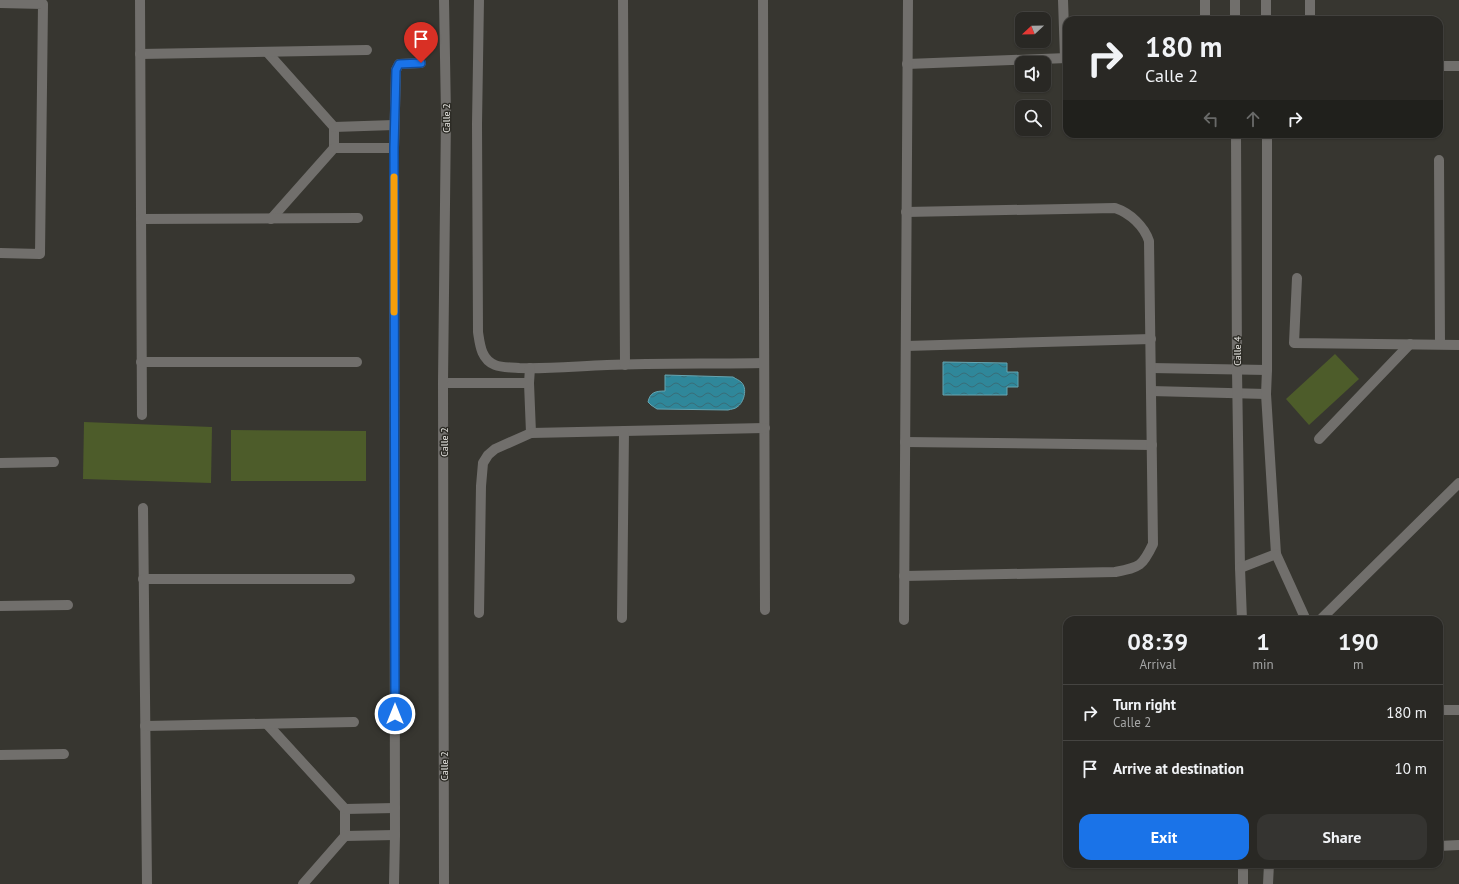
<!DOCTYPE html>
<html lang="en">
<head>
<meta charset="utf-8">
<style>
	body { margin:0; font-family:"PT Sans",sans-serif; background:#353431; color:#f1f3f6; height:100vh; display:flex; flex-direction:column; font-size:15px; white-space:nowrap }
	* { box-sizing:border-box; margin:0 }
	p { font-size:13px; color:#a5a6a6 }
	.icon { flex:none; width:22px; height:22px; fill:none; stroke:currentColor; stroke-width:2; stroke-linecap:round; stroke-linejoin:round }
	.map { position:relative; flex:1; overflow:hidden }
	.sheet { position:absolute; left:1063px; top:616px; width:380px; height:252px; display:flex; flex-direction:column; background:#292824; border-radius:12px; box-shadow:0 1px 3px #0004,0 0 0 1px #454441 }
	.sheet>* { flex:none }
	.guide { position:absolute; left:1063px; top:16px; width:380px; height:122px; border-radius:12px; box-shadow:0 1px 3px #0004,0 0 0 1px #454441; background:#292824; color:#f1f3f6; overflow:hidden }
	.needle { width:26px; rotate:248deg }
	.controls { position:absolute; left:1015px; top:12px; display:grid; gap:8px }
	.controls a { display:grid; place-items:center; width:36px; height:36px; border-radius:8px; background:#292824; box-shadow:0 1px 3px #0004,0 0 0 1px #454441; font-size:20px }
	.pin { position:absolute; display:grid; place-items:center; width:34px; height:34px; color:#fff; margin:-41px -17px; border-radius:50% 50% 50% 0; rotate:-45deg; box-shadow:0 0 4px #0007 }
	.pin .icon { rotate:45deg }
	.me { position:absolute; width:44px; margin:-22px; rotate:0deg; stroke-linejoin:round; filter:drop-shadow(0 0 3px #0008) }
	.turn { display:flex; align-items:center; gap:14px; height:84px; padding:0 16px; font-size:18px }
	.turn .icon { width:52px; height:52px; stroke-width:2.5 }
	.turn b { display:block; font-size:28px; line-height:34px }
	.lanes { display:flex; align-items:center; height:38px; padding:0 16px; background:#0003; justify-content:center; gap:20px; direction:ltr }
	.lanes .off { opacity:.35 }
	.eta { display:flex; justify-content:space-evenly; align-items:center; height:68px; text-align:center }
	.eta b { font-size:24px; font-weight:700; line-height:28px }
	.cta { display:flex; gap:8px; margin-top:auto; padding:8px 16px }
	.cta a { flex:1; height:46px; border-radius:12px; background:#1a73e8; color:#fff; font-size:16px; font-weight:700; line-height:46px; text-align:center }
	.cta a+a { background:#353431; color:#f1f3f6 }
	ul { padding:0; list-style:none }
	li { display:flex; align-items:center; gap:12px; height:56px; padding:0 16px; border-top:1px solid #454441 }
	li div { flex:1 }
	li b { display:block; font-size:15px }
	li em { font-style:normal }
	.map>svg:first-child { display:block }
	.park { fill:#4d5c2a }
	.water { fill:url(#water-waves); stroke:#66a4b0 }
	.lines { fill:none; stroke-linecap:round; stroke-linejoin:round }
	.service { stroke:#716f6c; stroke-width:10 }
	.minor { stroke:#716f6c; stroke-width:10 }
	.route-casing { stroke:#114b97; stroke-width:10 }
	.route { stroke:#1a73e8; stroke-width:7 }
	.slow { stroke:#f59e0b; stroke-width:7 }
	.labels { text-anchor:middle; stroke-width:3; stroke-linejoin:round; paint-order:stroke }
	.street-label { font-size:10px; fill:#e7e6e2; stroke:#2d2c26 }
</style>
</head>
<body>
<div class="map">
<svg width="1459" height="884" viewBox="0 0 1459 884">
	<defs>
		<pattern id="water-waves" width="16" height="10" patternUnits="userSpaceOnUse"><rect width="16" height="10" fill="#2f879a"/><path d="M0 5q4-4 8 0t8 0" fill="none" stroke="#386d78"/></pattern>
	</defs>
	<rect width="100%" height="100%" fill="#373630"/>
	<!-- park -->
	<g class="park">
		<path d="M1335 354 1359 379 1309 425 1286 399Z"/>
		<path d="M84 422 212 427 211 483 83 479Z"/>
		<path d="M231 430 366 431V481H231Z"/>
	</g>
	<!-- water -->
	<g class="water">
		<path d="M943 362 1007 363V372H1018V387H1007V395H943Z"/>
		<path d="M665 375 733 377C736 379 739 380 741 382 748 388 744 403 737 407 735 409 731 409 728 410L657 409 651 405 648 402C650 392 656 391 665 391Z"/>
	</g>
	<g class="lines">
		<!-- service -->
		<g class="service">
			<path d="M140 0 142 415"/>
			<path d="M479 0 477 124 478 332C480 345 481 359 495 365 502 368 511 367 519 368 548 369 578 366 607 365 659 363 712 364 764 363"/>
			<path d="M623 0 625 365"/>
			<path d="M763 0 765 610"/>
			<path d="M1063 0 1065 58"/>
			<path d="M1205 0V20"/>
			<path d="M1310 0V20"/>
			<path d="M0 3 43 4 40 254 0 253"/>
			<path d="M267 52 334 127V148L271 219"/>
			<path d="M140 54 367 50"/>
			<path d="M907 64 1067 58"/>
			<path d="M1439 66H1459"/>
			<path d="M334 127 394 125"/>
			<path d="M334 148H394"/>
			<path d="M1439 160 1440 344"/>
			<path d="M141 219 358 218"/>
			<path d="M1297 278 1294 343 1459 345"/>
			<path d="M906 346 1151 339"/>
			<path d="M141 362H357"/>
			<path d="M530 368 529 383 531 433"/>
			<path d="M1151 368 1267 370"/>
			<path d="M443 383H529"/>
			<path d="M1151 391 1266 394"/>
			<path d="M1319 439 1410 344"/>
			<path d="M905 442 1152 445"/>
			<path d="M0 463 54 462"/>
			<path d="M143 508 147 884"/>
			<path d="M904 576 1115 572C1140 567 1142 567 1153 544L1149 241C1144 226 1130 213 1115 208L906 212"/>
			<path d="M143 579H350"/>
			<path d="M0 606 68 605"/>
			<path d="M479 613 481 486 483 463 488 455 495 449 531 433 765 428"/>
			<path d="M622 618 624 431"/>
			<path d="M904 620 908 0"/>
			<path d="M1320 620 1459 483"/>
			<path d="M1439 710H1459"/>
			<path d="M267 724 345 809V836L303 884"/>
			<path d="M145 726 354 722"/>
			<path d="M0 755 64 754"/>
			<path d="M345 809 395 808"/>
			<path d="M345 836 395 835"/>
			<path d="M1439 846 1459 845"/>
		</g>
		<!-- minor -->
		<g class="minor">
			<path d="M444 0 446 115 443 383 444 884"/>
			<path d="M1235 0V20"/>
			<path d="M1266 0V20"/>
			<path d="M1236 134 1237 370 1240 568"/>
			<path d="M1267 134V370L1266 394 1276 554"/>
			<path d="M1242 620 1240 568 1276 554 1306 620"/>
			<path d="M394 884 395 835 394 148 396 70 399 64 421 63"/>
			<path d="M1243 884V864"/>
			<path d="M1268 884 1269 864"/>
		</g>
	</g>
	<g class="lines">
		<defs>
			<path id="route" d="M395 714 394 148 396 70 399 64 421 63"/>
		</defs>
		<!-- route casing -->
		<use href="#route" class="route-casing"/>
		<!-- route -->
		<use href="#route" class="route"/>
		<!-- slow -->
		<path class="slow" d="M394 177V312"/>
	</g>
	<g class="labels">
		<!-- street labels -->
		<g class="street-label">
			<text transform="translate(446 118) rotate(-90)" y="4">Calle 2</text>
			<text transform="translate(1237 351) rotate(-90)" y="4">Calle 4</text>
			<text transform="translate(444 442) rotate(-90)" y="4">Calle 2</text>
			<text transform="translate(444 766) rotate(-90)" y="4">Calle 2</text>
		</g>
	</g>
</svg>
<div class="controls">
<a><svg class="needle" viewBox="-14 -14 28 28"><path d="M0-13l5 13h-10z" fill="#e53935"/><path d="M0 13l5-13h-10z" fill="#a5a6a6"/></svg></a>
<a><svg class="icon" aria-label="sound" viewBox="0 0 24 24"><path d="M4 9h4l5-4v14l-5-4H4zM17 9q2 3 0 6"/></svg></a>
<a><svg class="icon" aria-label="search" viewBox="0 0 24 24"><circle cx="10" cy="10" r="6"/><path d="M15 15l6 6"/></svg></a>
</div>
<div class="pin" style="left:421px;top:63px;background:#d93025"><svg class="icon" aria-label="arrive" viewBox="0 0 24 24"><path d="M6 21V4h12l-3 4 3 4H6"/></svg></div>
<svg class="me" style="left:395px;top:714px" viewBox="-20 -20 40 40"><circle r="17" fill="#1a73e8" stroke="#fff" stroke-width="3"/><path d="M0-11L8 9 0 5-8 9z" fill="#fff"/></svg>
<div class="guide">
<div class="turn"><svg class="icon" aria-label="right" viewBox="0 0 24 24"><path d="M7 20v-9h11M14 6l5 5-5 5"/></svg><div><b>180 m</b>Calle 2</div></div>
<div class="lanes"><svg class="icon off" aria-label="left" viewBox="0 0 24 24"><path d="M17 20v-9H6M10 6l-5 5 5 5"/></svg><svg class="icon off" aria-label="ahead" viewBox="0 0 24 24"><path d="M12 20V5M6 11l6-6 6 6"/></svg><svg class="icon" aria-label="right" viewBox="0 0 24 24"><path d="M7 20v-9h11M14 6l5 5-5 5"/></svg></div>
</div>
<section class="sheet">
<div class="eta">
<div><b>08:39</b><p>Arrival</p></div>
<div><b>1</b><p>min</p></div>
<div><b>190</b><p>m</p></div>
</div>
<ul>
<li><svg class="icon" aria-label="right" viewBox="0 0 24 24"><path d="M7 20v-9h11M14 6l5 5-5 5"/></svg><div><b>Turn right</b><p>Calle 2</p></div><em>180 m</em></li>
<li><svg class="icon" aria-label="arrive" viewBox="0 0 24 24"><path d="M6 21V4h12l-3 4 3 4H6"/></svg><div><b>Arrive at destination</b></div><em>10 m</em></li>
</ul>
<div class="cta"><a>Exit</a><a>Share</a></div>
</section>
</div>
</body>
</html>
